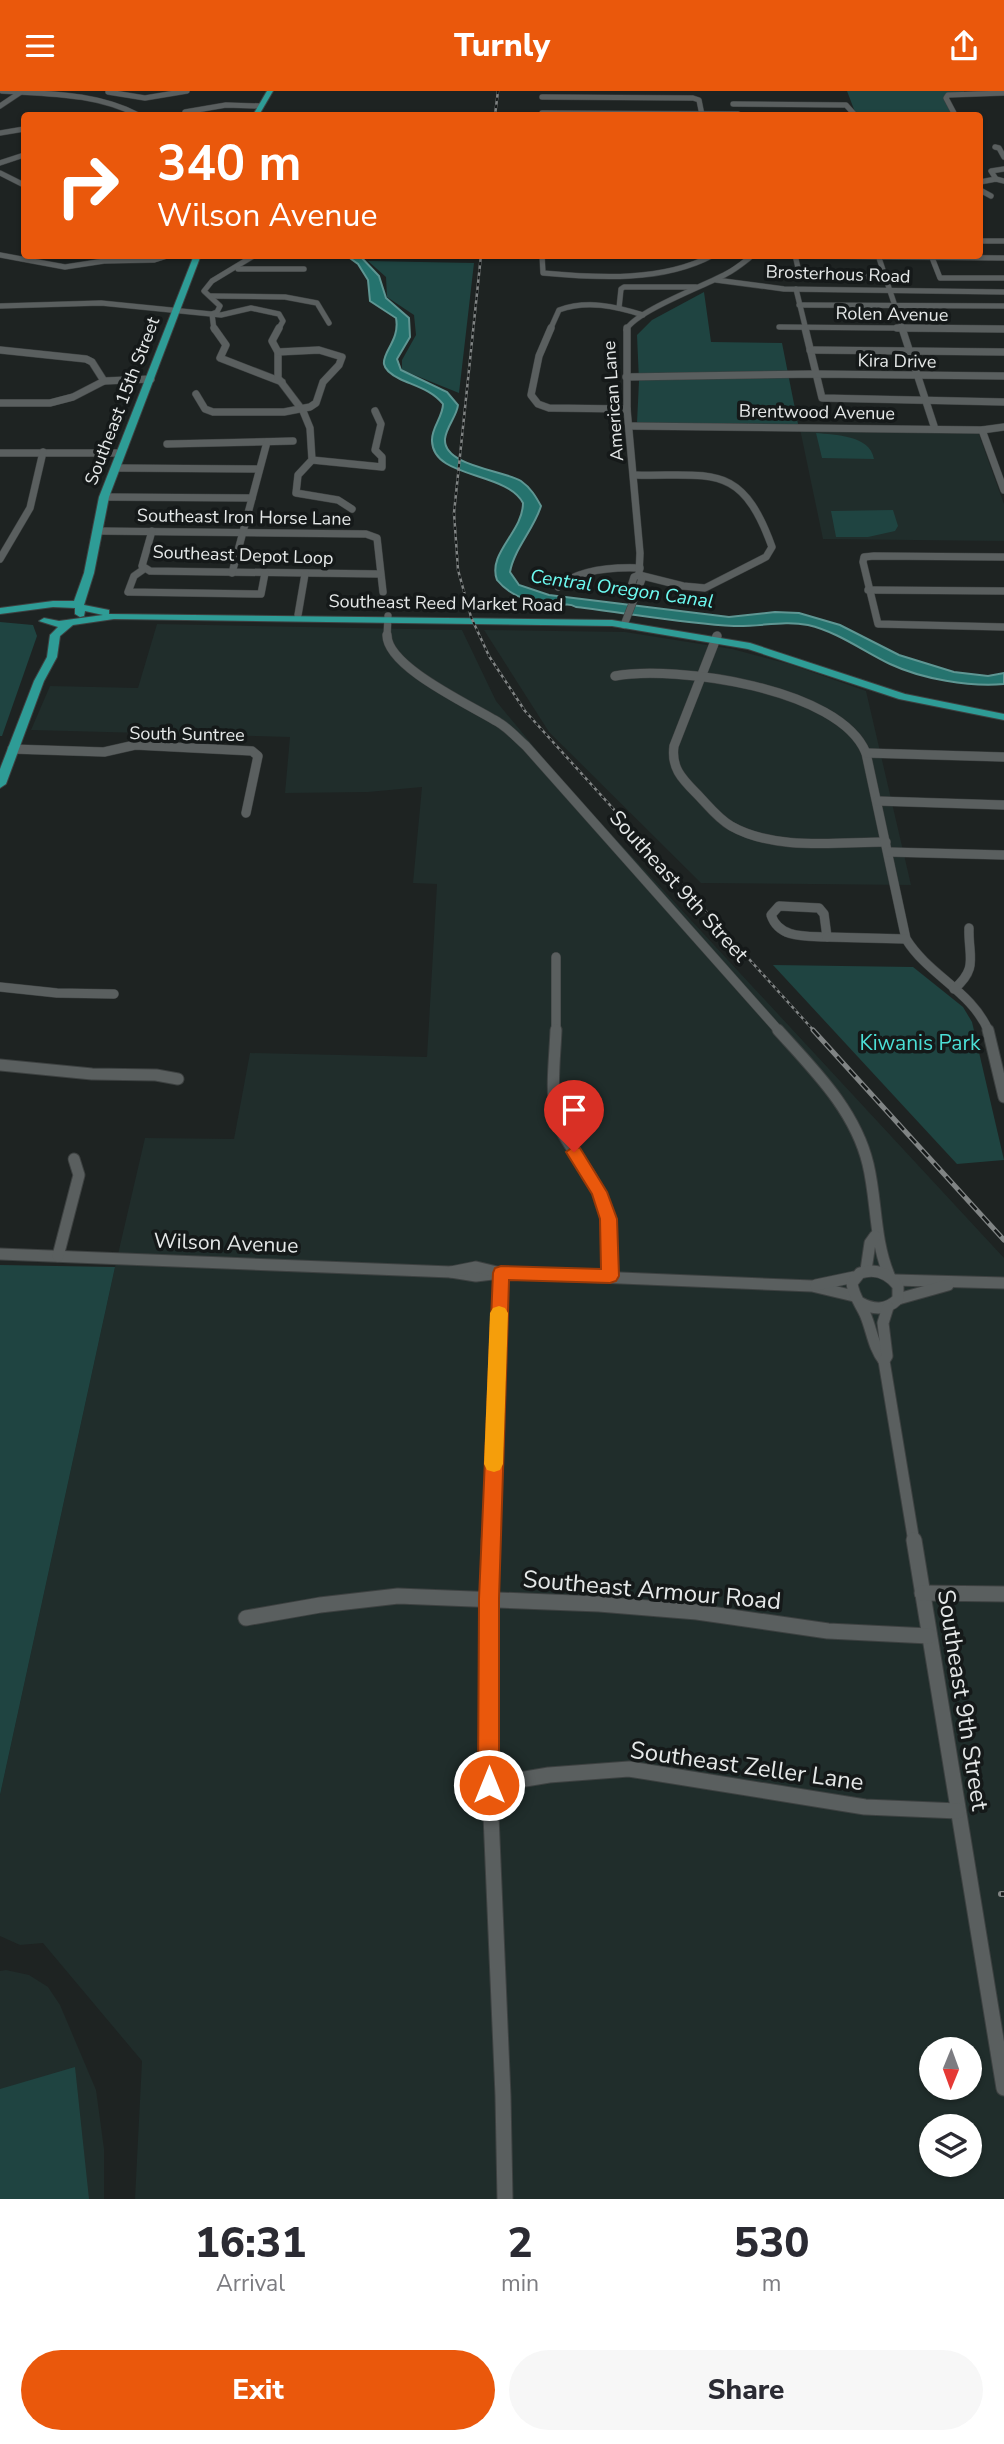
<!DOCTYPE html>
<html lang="en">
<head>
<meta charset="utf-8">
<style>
	body { margin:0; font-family:"Nunito Sans",sans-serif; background:#f7f7f7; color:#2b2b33; height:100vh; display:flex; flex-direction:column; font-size:26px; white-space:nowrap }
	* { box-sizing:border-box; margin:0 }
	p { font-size:23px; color:#7c7c81 }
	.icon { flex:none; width:38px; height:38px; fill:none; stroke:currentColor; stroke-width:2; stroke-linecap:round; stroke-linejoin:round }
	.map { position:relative; height:2108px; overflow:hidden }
	.sheet { display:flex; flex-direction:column; background:#fff; flex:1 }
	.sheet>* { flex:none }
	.top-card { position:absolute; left:21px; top:21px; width:962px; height:147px; border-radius:7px; box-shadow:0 2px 5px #0004; background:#ea580c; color:#fff; overflow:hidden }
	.needle { width:46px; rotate:181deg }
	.controls { position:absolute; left:919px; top:1946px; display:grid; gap:14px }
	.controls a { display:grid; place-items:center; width:63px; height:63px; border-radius:50%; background:#fff; box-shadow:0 2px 5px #0004; font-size:35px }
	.pin { position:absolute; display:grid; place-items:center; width:60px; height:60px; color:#fff; margin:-72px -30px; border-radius:50% 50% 50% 0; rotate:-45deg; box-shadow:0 0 7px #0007 }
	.pin .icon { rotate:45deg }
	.me { position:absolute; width:77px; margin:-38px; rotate:0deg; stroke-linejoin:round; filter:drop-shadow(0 0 5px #0008) }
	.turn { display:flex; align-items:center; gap:24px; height:147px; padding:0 21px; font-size:32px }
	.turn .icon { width:91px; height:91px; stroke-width:2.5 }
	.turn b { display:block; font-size:49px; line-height:60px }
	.eta { display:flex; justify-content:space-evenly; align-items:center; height:119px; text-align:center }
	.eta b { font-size:42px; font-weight:800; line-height:49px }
	.primary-button { display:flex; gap:14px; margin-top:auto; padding:14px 21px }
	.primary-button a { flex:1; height:80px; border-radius:42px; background:#ea580c; color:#fff; font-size:28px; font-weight:800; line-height:80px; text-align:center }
	.primary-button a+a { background:#f7f7f7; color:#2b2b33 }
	header { display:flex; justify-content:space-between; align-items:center; height:91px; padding:0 21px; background:#ea580c; color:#fff; font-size:32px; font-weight:800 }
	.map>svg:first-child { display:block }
	.built { fill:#202d2b; fill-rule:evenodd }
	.green { fill:#1f4441 }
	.water { fill:#25736e; stroke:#5f9693; stroke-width:2 }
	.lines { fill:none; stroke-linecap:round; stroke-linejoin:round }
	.minor-far4-casing { stroke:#3d4141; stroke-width:6 }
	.minor-far3-casing { stroke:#3d4141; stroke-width:8 }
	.minor-far2-casing { stroke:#3d4141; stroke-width:10 }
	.minor-far1-casing { stroke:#3d4141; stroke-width:13 }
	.minor-casing { stroke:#3d4141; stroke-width:17 }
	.major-casing { stroke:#3d4141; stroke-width:2 }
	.minor-far4 { stroke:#5a5f5f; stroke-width:5 }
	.minor-far3 { stroke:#5a5f5f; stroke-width:7 }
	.minor-far2 { stroke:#5a5f5f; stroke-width:9 }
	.minor-far1 { stroke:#5a5f5f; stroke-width:11 }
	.minor { stroke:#5a5f5f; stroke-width:15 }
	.major { fill:#2e9c96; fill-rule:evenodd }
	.rail-far2-casing { stroke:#808484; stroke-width:2.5 }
	.rail-far1-casing { stroke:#808484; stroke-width:5 }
	.rail-casing { stroke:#808484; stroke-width:6 }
	.rail-far2 { stroke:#151919; stroke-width:2; stroke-dasharray:3.5; stroke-linecap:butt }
	.rail-far1 { stroke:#151919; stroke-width:2.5; stroke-dasharray:9; stroke-linecap:butt }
	.rail { stroke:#151919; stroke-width:3.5; stroke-dasharray:10; stroke-linecap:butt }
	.route { fill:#ea580c; stroke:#983908; stroke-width:2 }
	.slow { fill:#f59e0b }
	.labels { text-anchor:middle; stroke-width:7; stroke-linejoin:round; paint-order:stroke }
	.far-street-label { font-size:18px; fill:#e5e8e8; stroke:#151919 }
	.far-water-label { font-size:19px; font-style:italic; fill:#6dfcf2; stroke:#151919 }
	.street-label { font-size:21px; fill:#e5e8e8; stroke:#151919 }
	.park-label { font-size:21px; fill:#4bdfd6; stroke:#151919 }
	.near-street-label { font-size:24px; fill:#e5e8e8; stroke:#151919 }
</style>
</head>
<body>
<header><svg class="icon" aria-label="menu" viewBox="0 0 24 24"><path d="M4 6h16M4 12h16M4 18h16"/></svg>Turnly<svg class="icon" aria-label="share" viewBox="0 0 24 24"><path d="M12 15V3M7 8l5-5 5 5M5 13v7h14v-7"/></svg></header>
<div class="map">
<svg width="1004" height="2108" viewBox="0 0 1004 2108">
	<rect width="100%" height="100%" fill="#1e2322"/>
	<!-- built -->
	<g class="built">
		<path d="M800 338 978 341 1004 413V450L823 448Z"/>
		<path d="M157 533 462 539 496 610 564 692 1004 1167V2108H135L142 1970 43 1852 20 1854 0 1845V1704L115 1176 145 1047 234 1048 250 962 427 966 437 793 413 792 422 696 368 701 285 702 290 646 31 639 50 595 138 597ZM931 1958H970V1997H931ZM931 2035H970V2074H931Z"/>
		<path d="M484 539 625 541 732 558 789 573 866 600 911 794 701 792 549 641Z"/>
		<path d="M6 1879 29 1884 48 1896 60 1914 96 1999 104 2058V2108H0V1880Z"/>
	</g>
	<!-- green -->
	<g class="green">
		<path d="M847 0H964V1L944 5 951 22 858 23 855 21Z"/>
		<path d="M368 170 474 172 459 302 402 279V269L416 244 414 224 387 206 386 186Z"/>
		<path d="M704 201 711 251 782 252 798 333 637 332 639 290 637 244 652 229Z"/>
		<path d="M816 342C835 344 870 344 874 368L822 367Z"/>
		<path d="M893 419 898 435 895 440 868 446H836L831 420Z"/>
		<path d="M0 531 33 534 37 545 2 645H0Z"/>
		<path d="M773 874 913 876 963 916 972 931 1004 1069 957 1073Z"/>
		<path d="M0 1174 115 1176 0 1704Z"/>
		<path d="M75 1976 89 2108H0V1998Z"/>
	</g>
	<!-- water -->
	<path class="water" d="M347 165H360L379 185 386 207 409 227 410 246 397 268 401 279 447 301 458 314C457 325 446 336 445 348 443 375 503 379 521 390 531 397 536 406 541 415 534 438 514 458 510 481L519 494 549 504 729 526 775 521 799 522 840 534 899 564 954 581 988 585 1004 582V593C969 596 922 588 890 573 863 560 838 541 808 534 783 529 760 536 734 535 681 532 628 522 576 516 569 512 567 514 560 514 537 513 512 508 497 489 487 462 523 441 523 412 506 380 433 388 432 350 431 337 443 326 443 313 432 299 415 295 400 288 363 270 402 258 396 227L370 210 368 189 358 173Z"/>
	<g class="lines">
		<defs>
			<g id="minor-far4">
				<path d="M2 0C48 3 96 2 138 24"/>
				<path d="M108 1 145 7 187 0"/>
				<path d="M542 6 693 7 699 9 702 24"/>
				<path d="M733 13 846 14 855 24"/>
				<path d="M0 15 21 1"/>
				<path d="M185 21 226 14 260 15"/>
				<path d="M542 22 738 23"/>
				<path d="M862 24H955"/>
				<path d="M955 24 946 7 948 4 1004 2"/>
				<path d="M0 42 24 38"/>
				<path d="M995 56 999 57 1004 66"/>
				<path d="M0 72 24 64"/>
				<path d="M0 82 24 94"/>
				<path d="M996 88 991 80 1004 78"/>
				<path d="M980 91 996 88 1004 90"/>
				<path d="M980 99 991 105"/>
				<path d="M980 150H1004"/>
				<path d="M0 164 65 176 104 170 154 169 170 164"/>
				<path d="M542 164 543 182C598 187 663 191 713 164"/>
				<path d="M795 164 799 181 804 184 885 186"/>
				<path d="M878 164 903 239"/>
				<path d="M931 164 940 187H1004"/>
				<path d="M795 165 1004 167"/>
				<path d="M238 178H304"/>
				<path d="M716 189 784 198 1004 201"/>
				<path d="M796 198 806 239"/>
				<path d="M210 205 285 206 317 212 329 232"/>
				<path d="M799 214 1004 215"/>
				<path d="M0 215 101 212 221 224 251 217 279 223 283 230 278 239"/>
				<path d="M619 217 621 198 624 196H696"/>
				<path d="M779 236 1004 238"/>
				<path d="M214 239 212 223 217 221 220 215 204 200 212 190 255 164"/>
				<path d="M550 239 559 219C587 209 615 215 643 224"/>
				<path d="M626 239C636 220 704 195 726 183 736 178 744 171 753 164"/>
			</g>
			<g id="minor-far3">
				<path d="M214 237 226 254 220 267 282 291"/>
				<path d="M279 237 272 250 278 261V287L303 320 310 337 312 369 298 384 296 402 338 409 352 418"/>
				<path d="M551 237 539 265 531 304 538 313 549 317 627 318"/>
				<path d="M805 237 822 307 1004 311"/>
				<path d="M897 237 1004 238"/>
				<path d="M902 237 935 338"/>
				<path d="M0 259 86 268 92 271 104 290"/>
				<path d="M810 259 1004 261"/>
				<path d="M626 286 815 283 1004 285"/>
				<path d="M196 303 205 318 213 321H284L310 316 316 312 323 291 339 274 342 266 319 259 278 261"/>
				<path d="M0 312H50L73 306 104 290 151 288"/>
				<path d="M629 335 982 339 1004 336"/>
				<path d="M982 339 1004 399"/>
				<path d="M167 353 293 350"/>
				<path d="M0 362H120"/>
				<path d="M312 369 382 376V366L375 359 381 333 375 320"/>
				<path d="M115 377 259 378"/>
				<path d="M634 384C712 386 741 370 772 456L766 466 705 497 683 495 639 484"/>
				<path d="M104 406 252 407"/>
				<path d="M98 440 366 443 377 447 383 501"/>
				<path d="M152 440 142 475 150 480 380 483"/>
				<path d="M1004 466 874 465 864 466 863 471 878 533 1004 536"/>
				<path d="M0 468 30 417 43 361"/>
				<path d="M144 478 134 485 128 501 261 503 265 482"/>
				<path d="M232 482 267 351"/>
				<path d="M558 496C579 478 613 476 640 477"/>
				<path d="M868 499 1004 500"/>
				<path d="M632 508 629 502 634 486 639 484"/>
				<path d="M298 524 305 483"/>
				<path d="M624 534 642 488 639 484 640 462 627 318V237"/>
				<path d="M387 546 388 525"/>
			</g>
			<g id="minor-far2">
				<path d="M387 544C387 577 475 616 501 633 510 639 518 648 526 655L780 941"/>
				<path d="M717 545 674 655C671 676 681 687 696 702 707 713 717 727 731 735 775 760 837 751 886 751"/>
				<path d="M615 585C676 574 840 597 866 662L906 848C929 885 972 900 989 941"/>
				<path d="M12 658 104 661 135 654 252 660 258 665 246 722"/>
				<path d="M866 662 1004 666"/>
				<path d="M877 710 1004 714"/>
				<path d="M888 761 1004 764"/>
				<path d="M779 815 819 817 824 823 827 846C806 845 779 848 771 824Z"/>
				<path d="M827 846 906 848"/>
				<path d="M0 896 57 902 114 903"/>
				<path d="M954 898C979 877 968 865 969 837"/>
				<path d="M556 941V866"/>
			</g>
			<g id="minor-far1">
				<path d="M556 939C555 965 551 995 555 1020 559 1046 582 1068 594 1091 610 1120 609 1152 610 1185"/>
				<path d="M778 939C814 979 855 1019 868 1073 877 1110 874 1148 889 1184"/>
				<path d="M988 939 1004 1006"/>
				<path d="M0 974 92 983 156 984 178 988"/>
				<path d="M0 1163 451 1181 476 1185 501 1182 812 1195 854 1205"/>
				<path d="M58 1165 79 1084 74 1068"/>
				<path d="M866 1179 870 1152 875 1145"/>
				<path d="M451 1181 476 1176 501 1182"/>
				<path d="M894 1189 1004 1192"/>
				<path d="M816 1194 854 1186"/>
				<path d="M898 1208 948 1194"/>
				<path d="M859 1211C873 1219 886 1220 898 1208V1195C888 1182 876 1177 860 1182L852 1192C853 1204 860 1212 865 1223 872 1239 873 1256 884 1270"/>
				<path d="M888 1216 883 1232 887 1265 884 1270 914 1451"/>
				<path d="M489 1451 501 1182"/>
			</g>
			<g id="minor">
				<path d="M489 1449 487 1631 503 2005 505 2108"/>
				<path d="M914 1449 1004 1997"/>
				<path d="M922 1502 1004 1503"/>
				<path d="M246 1527 320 1514 398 1505 599 1513 697 1521 828 1540 929 1545"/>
				<path d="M489 1694 549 1684 629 1678 865 1716 958 1720"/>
			</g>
			<g id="major">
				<path d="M267 0H273L259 24H253Z"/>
				<path d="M194 164H201L109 406 94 482 84 514 109 519V523L612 529 750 552 905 603 1004 623V629L899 608 748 558 612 535 114 528 73 534 60 545 57 566 44 590 6 693 0 697V678L34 590 47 566 50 544 58 536 39 530 44 527 59 530 103 524 85 520 84 525 80 526 75 523V517L53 516 0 523V517L53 510H74L84 482 99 406Z"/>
			</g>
		</defs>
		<!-- minor-far4 casing -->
		<use href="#minor-far4" class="minor-far4-casing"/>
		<!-- minor-far3 casing -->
		<use href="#minor-far3" class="minor-far3-casing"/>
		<!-- minor-far2 casing -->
		<use href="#minor-far2" class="minor-far2-casing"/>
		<!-- minor-far1 casing -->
		<use href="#minor-far1" class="minor-far1-casing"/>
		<!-- minor casing -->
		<use href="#minor" class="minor-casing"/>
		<!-- major casing -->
		<use href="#major" class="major-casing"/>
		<!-- minor-far4 -->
		<use href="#minor-far4" class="minor-far4"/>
		<!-- minor-far3 -->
		<use href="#minor-far3" class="minor-far3"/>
		<!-- minor-far2 -->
		<use href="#minor-far2" class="minor-far2"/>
		<!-- minor-far1 -->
		<use href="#minor-far1" class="minor-far1"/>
		<!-- minor -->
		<use href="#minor" class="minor"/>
		<!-- major -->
		<use href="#major" class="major"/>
		<defs>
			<g id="rail-far2">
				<path d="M495 24 498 0"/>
				<path d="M481 164 454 422 458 479 471 526 489 565 525 620 815 941"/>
			</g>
			<path id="rail-far1" d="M813 939 1004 1149"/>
			<path id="rail" d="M1001 1803H1004"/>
		</defs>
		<!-- rail-far2 casing -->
		<use href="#rail-far2" class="rail-far2-casing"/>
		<!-- rail-far1 casing -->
		<use href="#rail-far1" class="rail-far1-casing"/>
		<!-- rail casing -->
		<use href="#rail" class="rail-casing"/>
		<!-- rail-far2 -->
		<use href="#rail-far2" class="rail-far2"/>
		<!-- rail-far1 -->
		<use href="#rail-far1" class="rail-far1"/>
		<!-- rail -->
		<use href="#rail" class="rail"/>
	</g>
	<!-- route -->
	<path class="route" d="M574 1055 580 1057 607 1101 617 1128 619 1185 616 1190 610 1192 509 1189 499 1508V1694L496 1701 489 1705 481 1701 478 1694 479 1508 493 1182 495 1177 501 1175 601 1178 600 1128 592 1103 566 1061Z"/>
	<!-- slow -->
	<path class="slow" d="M499 1215 505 1217 508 1222 503 1373 500 1379 494 1381 487 1379 484 1373 490 1222 493 1217Z"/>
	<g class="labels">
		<!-- far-street labels -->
		<g class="far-street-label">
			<text transform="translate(838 183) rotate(2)" y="6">Brosterhous Road</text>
			<text transform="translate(892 223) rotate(1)" y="6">Rolen Avenue</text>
			<text transform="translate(897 270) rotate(1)" y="6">Kira Drive</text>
			<text transform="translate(122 310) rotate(-69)" y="6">Southeast 15th Street</text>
			<text transform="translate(613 310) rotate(-94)" y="6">American Lane</text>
			<text transform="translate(817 321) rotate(1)" y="6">Brentwood Avenue</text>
			<text transform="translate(244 426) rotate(1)" y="6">Southeast Iron Horse Lane</text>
			<text transform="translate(243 464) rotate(2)" y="6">Southeast Depot Loop</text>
			<text transform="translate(446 512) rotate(1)" y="6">Southeast Reed Market Road</text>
			<text transform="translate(187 643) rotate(1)" y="6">South Suntree</text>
		</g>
		<!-- far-water labels -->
		<g class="far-water-label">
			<text transform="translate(622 497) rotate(8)" y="7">Central Oregon Canal</text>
		</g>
		<!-- street labels -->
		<g class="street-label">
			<text transform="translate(679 795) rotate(48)" y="7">Southeast 9th Street</text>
			<text transform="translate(226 1152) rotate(2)" y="7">Wilson Avenue</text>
		</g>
		<!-- park labels -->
		<g class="park-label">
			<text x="920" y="959">Kiwanis Park</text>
		</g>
		<!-- near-street labels -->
		<g class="near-street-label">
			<text transform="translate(652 1499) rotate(5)" y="8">Southeast Armour Road</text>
			<text transform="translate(963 1609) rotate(81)" y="8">Southeast 9th Street</text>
			<text transform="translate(747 1675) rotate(8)" y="8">Southeast Zeller Lane</text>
		</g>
	</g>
</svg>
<div class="controls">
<a><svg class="needle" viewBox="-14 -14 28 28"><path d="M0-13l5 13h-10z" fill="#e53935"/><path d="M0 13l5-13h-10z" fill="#7c7c81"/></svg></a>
<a><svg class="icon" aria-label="layers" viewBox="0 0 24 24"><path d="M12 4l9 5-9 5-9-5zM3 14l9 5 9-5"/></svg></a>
</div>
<div class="pin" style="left:574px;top:1061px;background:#d93025"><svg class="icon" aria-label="arrive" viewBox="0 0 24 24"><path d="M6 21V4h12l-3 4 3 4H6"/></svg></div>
<svg class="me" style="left:489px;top:1694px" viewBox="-20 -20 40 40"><circle r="17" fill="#ea580c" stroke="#fff" stroke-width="3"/><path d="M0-11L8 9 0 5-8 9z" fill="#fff"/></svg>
<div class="top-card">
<div class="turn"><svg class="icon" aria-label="right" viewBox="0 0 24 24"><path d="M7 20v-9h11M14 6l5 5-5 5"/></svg><div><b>340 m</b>Wilson Avenue</div></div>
</div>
</div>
<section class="sheet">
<div class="eta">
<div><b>16:31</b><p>Arrival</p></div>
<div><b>2</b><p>min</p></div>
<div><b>530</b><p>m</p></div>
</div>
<div class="primary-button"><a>Exit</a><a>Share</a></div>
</section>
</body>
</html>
